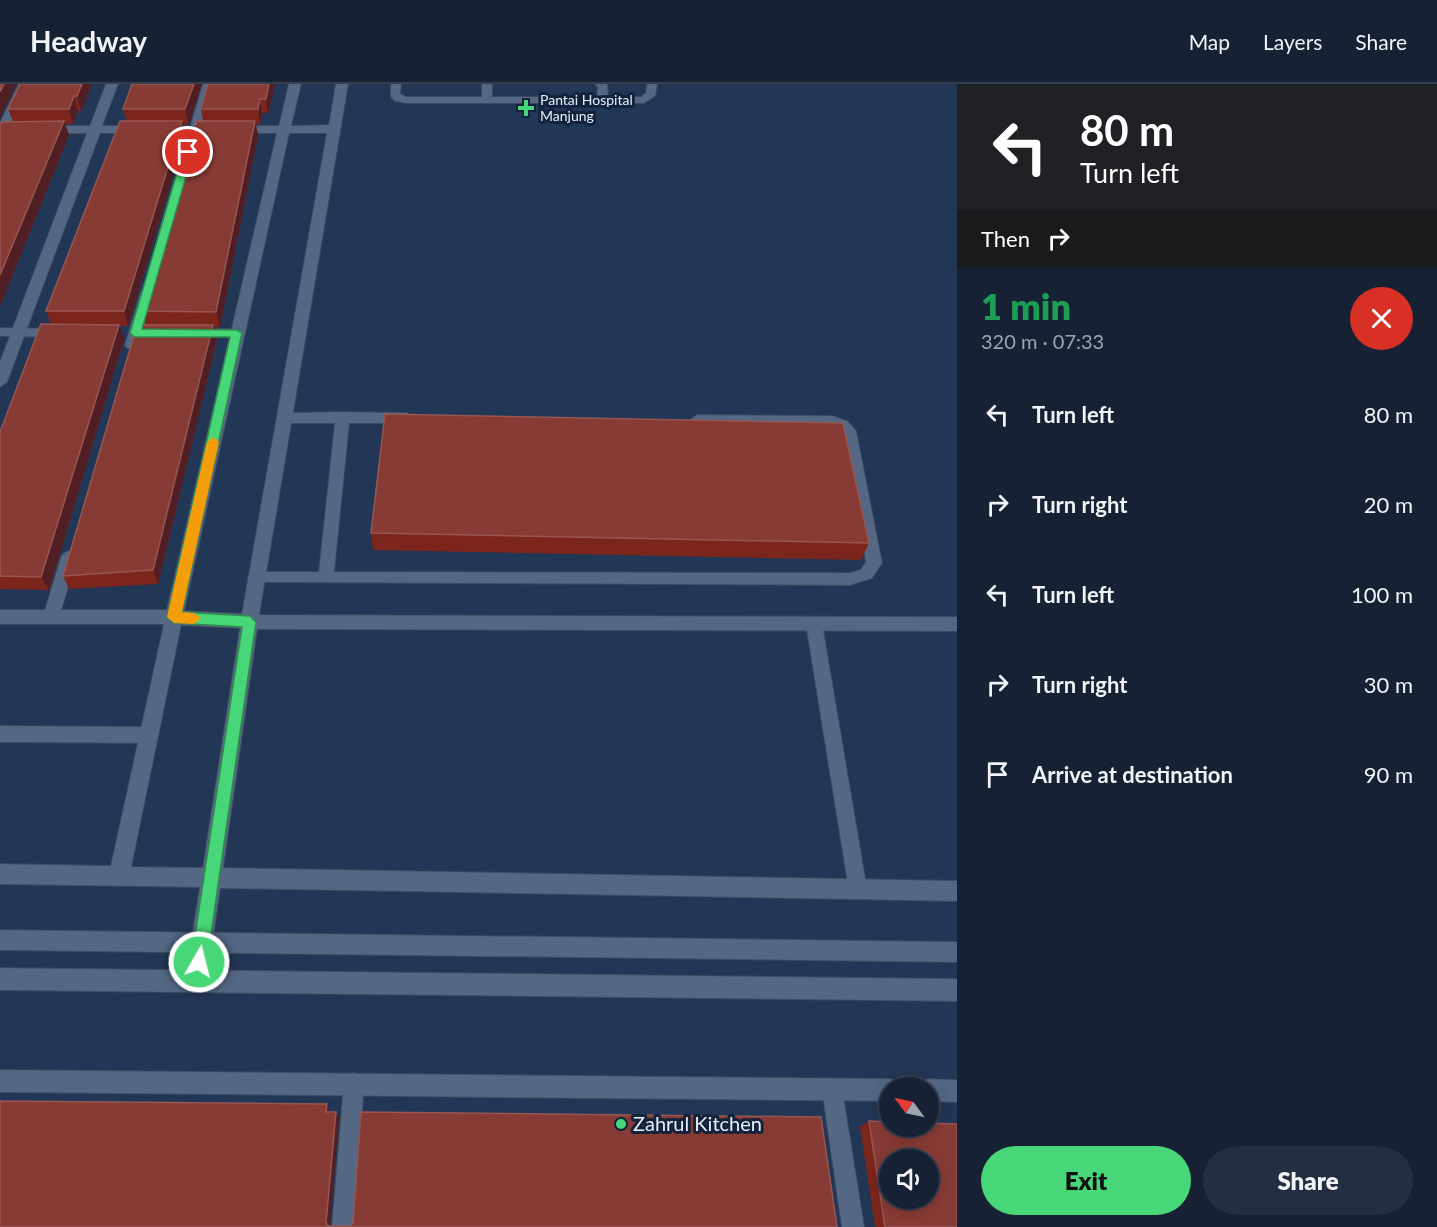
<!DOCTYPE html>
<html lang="en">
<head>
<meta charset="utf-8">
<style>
	body { margin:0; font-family:Lato,sans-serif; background:#232f40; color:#f1f3f6; height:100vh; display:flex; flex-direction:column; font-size:22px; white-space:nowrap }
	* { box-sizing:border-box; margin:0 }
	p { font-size:20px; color:#9ea4ac }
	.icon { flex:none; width:33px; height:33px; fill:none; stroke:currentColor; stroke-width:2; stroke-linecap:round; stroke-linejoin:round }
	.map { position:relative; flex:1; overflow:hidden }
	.details { display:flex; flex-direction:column; background:#162234; width:480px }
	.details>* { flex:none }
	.top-card { background:#202124; color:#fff; overflow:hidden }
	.needle { width:39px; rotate:303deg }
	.controls { position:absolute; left:879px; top:993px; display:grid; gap:12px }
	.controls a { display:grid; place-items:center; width:60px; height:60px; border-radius:50%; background:#162234; box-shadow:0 3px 15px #0003,0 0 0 2px #353f4f; font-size:30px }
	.pin { position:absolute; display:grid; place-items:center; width:51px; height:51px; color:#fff; margin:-26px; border:3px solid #fff; border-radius:50%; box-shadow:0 2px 6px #0007 }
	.me { position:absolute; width:66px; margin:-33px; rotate:8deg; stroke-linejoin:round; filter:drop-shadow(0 0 4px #0008) }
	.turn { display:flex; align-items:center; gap:21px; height:126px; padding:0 24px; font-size:27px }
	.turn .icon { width:78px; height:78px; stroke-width:2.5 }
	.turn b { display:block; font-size:42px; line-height:51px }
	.then { display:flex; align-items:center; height:57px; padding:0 24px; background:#0003; gap:12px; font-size:22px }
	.round { display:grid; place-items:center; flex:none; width:63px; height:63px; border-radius:32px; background:#232f40 }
	.overview { display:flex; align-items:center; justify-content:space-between; height:102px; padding:0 24px }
	h1 { font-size:36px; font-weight:800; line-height:45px; color:#1e9e55 }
	.cta { display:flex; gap:12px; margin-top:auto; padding:12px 24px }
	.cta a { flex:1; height:69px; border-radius:36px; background:#48d778; color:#111; font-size:24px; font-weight:800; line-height:69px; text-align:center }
	.cta a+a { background:#232f40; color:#f1f3f6 }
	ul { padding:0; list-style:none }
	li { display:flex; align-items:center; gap:18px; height:90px; padding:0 24px }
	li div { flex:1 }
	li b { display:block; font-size:22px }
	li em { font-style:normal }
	header { display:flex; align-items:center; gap:36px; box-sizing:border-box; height:84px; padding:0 30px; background:#162234; border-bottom:2px solid #353f4f }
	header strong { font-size:28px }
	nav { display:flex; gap:33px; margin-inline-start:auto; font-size:21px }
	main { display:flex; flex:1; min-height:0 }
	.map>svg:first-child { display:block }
	.built { fill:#223655; fill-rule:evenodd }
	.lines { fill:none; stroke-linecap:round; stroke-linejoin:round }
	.lane-casing { stroke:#3c495d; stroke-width:2 }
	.street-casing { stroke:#3c495d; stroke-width:2 }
	.secondary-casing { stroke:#3c495d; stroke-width:2 }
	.lane { fill:#546783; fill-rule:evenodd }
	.street { fill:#546783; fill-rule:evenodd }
	.secondary { fill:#546783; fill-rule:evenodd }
	.wall { fill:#7c251d }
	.shaded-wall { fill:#511f23 }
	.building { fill:#873b35; stroke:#965754; stroke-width:1.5; fill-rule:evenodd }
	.route { fill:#48d778; stroke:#2f8c4e; stroke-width:1.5 }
	.slow { fill:#f59e0b }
	.poi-dot { fill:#48d778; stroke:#13233b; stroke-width:2 }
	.labels { text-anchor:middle; stroke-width:6; stroke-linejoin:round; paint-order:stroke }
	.far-poi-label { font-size:14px; fill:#e6effc; stroke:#13233b; text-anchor:start }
	.near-poi-label { font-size:20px; fill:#e6effc; stroke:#13233b; text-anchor:start }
</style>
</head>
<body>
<header>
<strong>Headway</strong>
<nav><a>Map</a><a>Layers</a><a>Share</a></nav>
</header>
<main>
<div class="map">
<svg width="957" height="1143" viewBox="0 0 957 1143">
	<rect width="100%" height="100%" fill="#1d2d45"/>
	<!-- built -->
	<path class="built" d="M0 0H957V1143H0ZM890 1004H928V1042H890ZM890 1076H928V1114H890Z"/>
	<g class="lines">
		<defs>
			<g id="lane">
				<path d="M19 0H29L6 51 0 54V39Z"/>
				<path d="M203 0H213L170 152 168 155H160L158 152Z"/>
				<path d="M391 0H401L400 10 406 13H482V0H492V13H597L598 3 595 0H607L608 13H641L646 9 647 0H657L655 12 644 19H406L395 17 391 13Z"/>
				<path d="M147 204 153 208 139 261 137 264H127L125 261 141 208Z"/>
				<path d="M0 244 59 245 66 249 59 253 0 252Z"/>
				<path d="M192 245H237L244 249 237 253 187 252 185 249Z"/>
				<path d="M343 328 407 329 414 334 407 339H349L334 488 850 489 861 486 866 478 842 349 831 342 697 341 690 336 697 331 832 332 847 337 856 347 882 479 872 494 850 501 250 498 248 494 250 490 256 488H319L335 339H285L278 334 285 329Z"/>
				<path d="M69 467 74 469 77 473 59 533 57 538 51 540 45 538 43 533 61 473 64 469Z"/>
				<path d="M814 533 820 535 822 540 867 806 865 812 858 815 851 812 849 806 806 540 808 535Z"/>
				<path d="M0 642 149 643 155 646 158 651 155 656 149 659 0 658Z"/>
				<path d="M354 989 361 992 364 999 354 1143H332L344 999 347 992Z"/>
				<path d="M832 995 839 998 842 1005 864 1143H842L822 1005 825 998Z"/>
			</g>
			<g id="street">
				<path d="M106 0H118L102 42H279L289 0H301L291 42 329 41 336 0H348L259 531 957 533V547L257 545 223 784 957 797V817L220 804 207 896 204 904 196 907 188 904 185 896 200 803 0 800V780L111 782 164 540H0V526H167L277 49H100L7 298 0 303V278L87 49 0 50V42H90ZM289 49H327L242 530 184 527ZM181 541 240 544 203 784 131 783Z"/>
				<path d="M0 986 890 995 898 998 900 1004H890V1017L0 1008Z"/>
				<path d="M928 995 957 996V1018L928 1017V1004H918L920 998Z"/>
			</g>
			<g id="secondary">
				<path d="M0 846 957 858V878L0 866Z"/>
				<path d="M0 884 957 895V917L0 906Z"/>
			</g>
		</defs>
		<!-- lane casing -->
		<use href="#lane" class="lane-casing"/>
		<!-- street casing -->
		<use href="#street" class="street-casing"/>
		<!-- secondary casing -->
		<use href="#secondary" class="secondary-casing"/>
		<!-- lane -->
		<use href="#lane" class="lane"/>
		<!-- street -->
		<use href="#street" class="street"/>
		<!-- secondary -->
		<use href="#secondary" class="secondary"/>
	</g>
	<!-- wall -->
	<g class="wall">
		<path d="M20 0H92L81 27H78L73 40H65L69 51 0 222V39L13 37 8 25Z"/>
		<path d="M202 0 189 40H183L185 51 128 242H119L124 255 49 506 0 505V348L51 240 46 227 127 37 123 25Z"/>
		<path d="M275 0 268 29H262L260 40H256L258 51 220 243H214L217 255 158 500 69 505 63 492 146 241 141 227 203 37 201 25Z"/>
		<path d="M371 449 869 459 861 476 373 466Z"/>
		<path d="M869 1037 957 1143H875L860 1043Z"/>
	</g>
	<!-- shaded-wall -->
	<g class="shaded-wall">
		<path d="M4 0H16L0 34V8Z"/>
		<path d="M82 0H92L81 27 77 12Z"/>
		<path d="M194 0H202L189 40 185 25Z"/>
		<path d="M269 0H275L268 29 266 15Z"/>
		<path d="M74 12 78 27 73 40 69 25Z"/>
		<path d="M260 15 262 29 260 40 258 25Z"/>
		<path d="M64 37 69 51 0 222V191Z"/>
		<path d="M182 37 185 51 128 242 124 227Z"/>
		<path d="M255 37 258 51 220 243 216 228Z"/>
		<path d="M119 241 124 255 49 506 41 493Z"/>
		<path d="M213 241 217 255 158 500 153 486Z"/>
		<path d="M327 1020 330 1026 329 1034 326 1028Z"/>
		<path d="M336 1028 339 1034 330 1143 326 1139Z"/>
	</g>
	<!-- building -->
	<g class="building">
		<path d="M0 0H4L0 8Z"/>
		<path d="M20 0H82L77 12H74L69 25H8Z"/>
		<path d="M132 0H194L185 25H123Z"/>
		<path d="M208 0H269L266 15H260L258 25H201Z"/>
		<path d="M64 37 0 191V39L2 38Z"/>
		<path d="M120 37H182L124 227H46Z"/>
		<path d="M197 37H255L216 228 141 227Z"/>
		<path d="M41 240 119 241 41 493 0 492V348Z"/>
		<path d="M137 241H213L153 486 63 492Z"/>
		<path d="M385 330 843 339 869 459 371 449Z"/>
		<path d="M0 1017 327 1020 326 1028H336L326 1139 329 1142H351L353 1139 361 1028 821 1033 837 1143H0Z"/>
		<path d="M869 1037 890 1038V1042H928V1039L957 1040V1143H885ZM890 1076H928V1114H890Z"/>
	</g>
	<!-- route -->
	<path class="route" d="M188 65 193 68 142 245 237 246 242 249 182 528 250 532 256 538 207 878 205 884 199 886 193 884 191 878 242 543 174 539 167 533 230 253H135L130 249 183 68Z"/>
	<!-- slow -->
	<path class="slow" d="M213 353 219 358 182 528 194 529 201 534 194 540 174 539 167 533 207 358Z"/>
	<!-- markers -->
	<g class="poi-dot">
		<path d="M523 15h6v6h6v6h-6v6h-6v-6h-6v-6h6z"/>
		<circle cx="621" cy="1040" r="6"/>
	</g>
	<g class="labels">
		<!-- far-poi labels -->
		<g class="far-poi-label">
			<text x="540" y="21">Pantai Hospital<tspan x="540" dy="16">Manjung</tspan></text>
		</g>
		<!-- near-poi labels -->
		<g class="near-poi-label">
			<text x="633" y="1047">Zahrul Kitchen</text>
		</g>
	</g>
</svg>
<div class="controls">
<a><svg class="needle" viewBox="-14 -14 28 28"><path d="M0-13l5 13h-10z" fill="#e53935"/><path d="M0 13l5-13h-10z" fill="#9ea4ac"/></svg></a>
<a><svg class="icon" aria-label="sound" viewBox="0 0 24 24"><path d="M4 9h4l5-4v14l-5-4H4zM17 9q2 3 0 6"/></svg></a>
</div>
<div class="pin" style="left:188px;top:68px;background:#d93025"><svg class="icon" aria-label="arrive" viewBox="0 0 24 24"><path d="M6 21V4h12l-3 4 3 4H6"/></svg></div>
<svg class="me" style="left:199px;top:878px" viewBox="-20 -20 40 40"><circle r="17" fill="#48d778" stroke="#fff" stroke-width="3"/><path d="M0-11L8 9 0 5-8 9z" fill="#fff"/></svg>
</div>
<section class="details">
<div class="top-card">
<div class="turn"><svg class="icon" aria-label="left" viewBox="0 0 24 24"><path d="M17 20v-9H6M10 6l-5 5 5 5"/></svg><div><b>80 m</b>Turn left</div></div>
<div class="then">Then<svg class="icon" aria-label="right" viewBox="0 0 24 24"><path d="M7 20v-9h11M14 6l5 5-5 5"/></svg></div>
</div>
<div class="overview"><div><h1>1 min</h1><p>320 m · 07:33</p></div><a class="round" style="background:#d93025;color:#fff"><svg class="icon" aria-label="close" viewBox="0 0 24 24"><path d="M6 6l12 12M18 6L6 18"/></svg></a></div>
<ul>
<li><svg class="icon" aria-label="left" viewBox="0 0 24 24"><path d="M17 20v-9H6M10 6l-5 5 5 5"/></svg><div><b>Turn left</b></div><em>80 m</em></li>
<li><svg class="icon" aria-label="right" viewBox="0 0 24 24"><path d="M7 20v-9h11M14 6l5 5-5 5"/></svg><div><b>Turn right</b></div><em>20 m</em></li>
<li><svg class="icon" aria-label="left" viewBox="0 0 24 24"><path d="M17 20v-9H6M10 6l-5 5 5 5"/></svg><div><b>Turn left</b></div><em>100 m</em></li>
<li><svg class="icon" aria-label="right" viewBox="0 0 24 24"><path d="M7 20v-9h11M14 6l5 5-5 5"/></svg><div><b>Turn right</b></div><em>30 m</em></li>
<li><svg class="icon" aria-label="arrive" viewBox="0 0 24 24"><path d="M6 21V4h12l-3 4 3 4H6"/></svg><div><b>Arrive at destination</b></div><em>90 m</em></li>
</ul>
<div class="cta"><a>Exit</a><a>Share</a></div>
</section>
</main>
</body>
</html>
